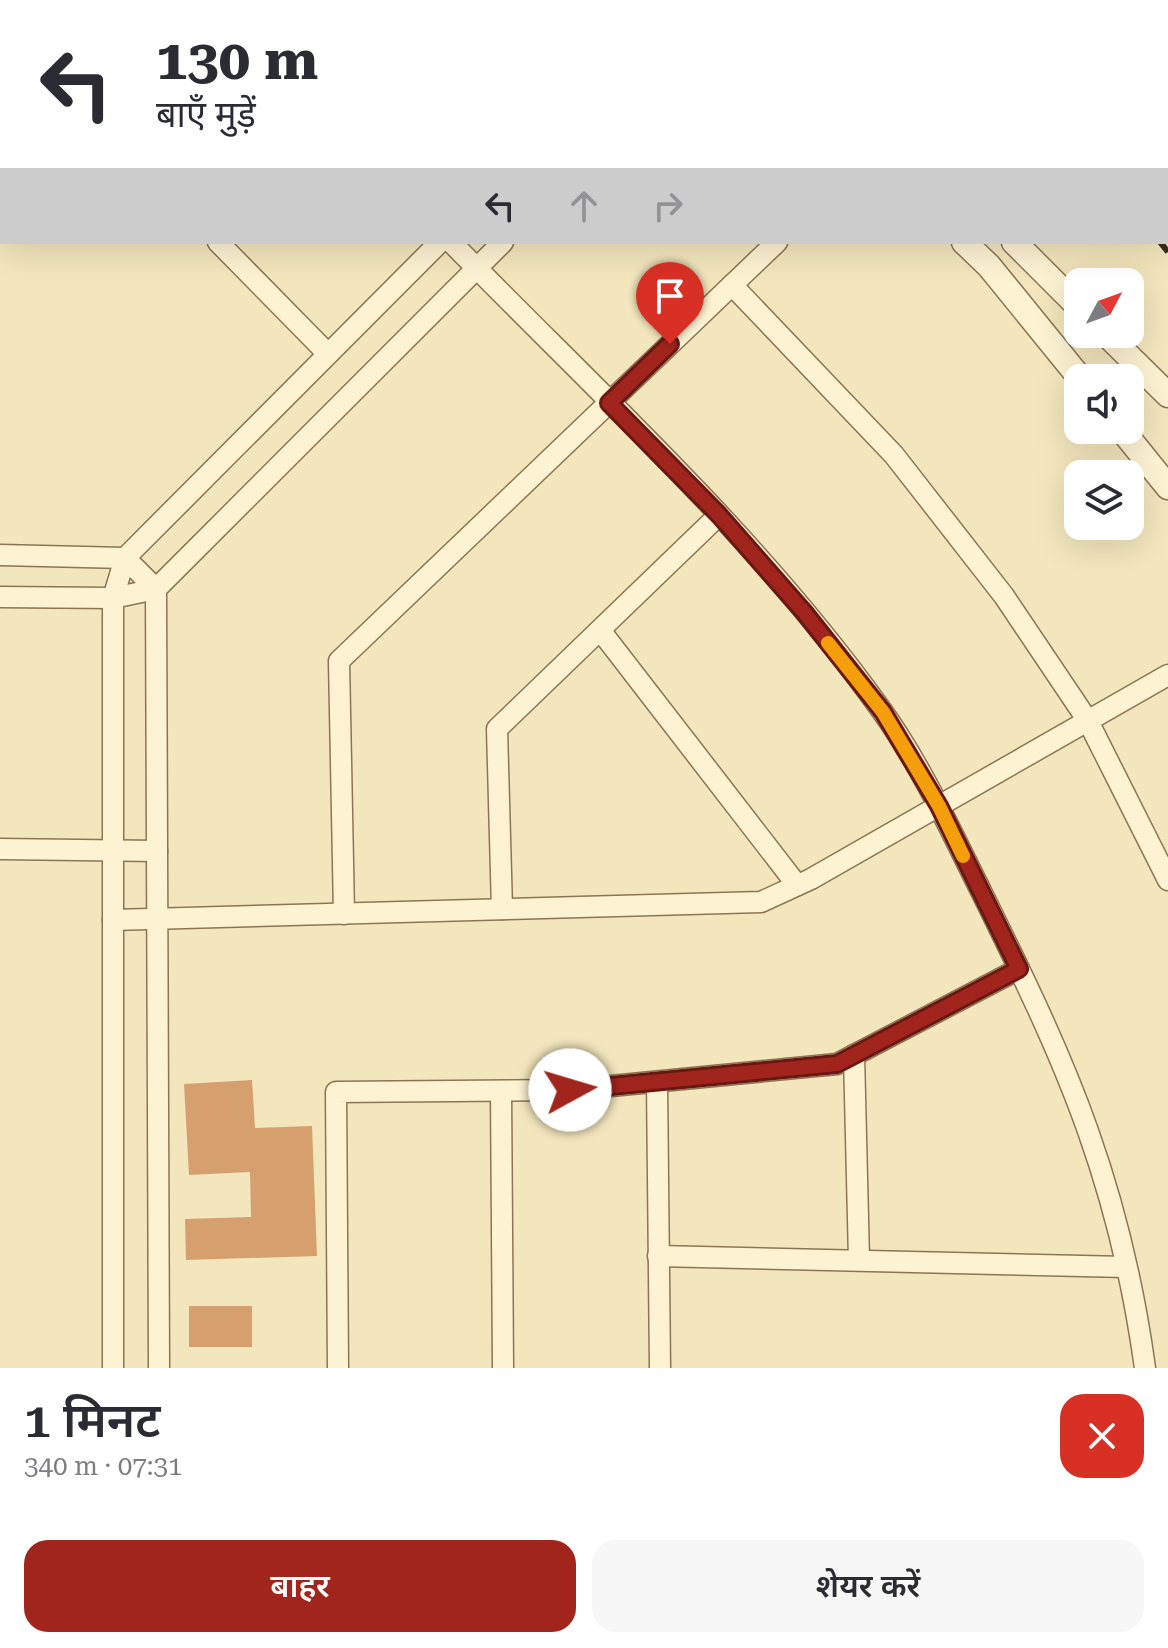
<!DOCTYPE html>
<html lang="hi">
<head>
<meta charset="utf-8">
<style>
	body { margin:0; font-family:"Roboto Serif","Noto Sans Devanagari",serif; background:#f7f7f7; color:#2b2b33; height:100vh; display:flex; flex-direction:column; font-size:30px; white-space:nowrap }
	* { box-sizing:border-box; margin:0 }
	p { font-size:26px; color:#7c7c81 }
	.icon { flex:none; width:44px; height:44px; fill:none; stroke:currentColor; stroke-width:2; stroke-linecap:round; stroke-linejoin:round }
	.map { position:relative; height:1368px; overflow:hidden }
	.sheet { display:flex; flex-direction:column; background:#fff; flex:1 }
	.sheet>* { flex:none }
	.banner { position:absolute; left:0px; top:0px; width:1168px; height:244px; box-shadow:0 8px 32px #0002; background:#fff; color:#2b2b33; overflow:hidden }
	.needle { width:52px; rotate:49deg }
	.buttons { position:absolute; left:1064px; top:268px; display:grid; gap:16px }
	.buttons a { display:grid; place-items:center; width:80px; height:80px; border-radius:16px; background:#fff; box-shadow:0 8px 32px #0002; font-size:40px }
	.pin { position:absolute; display:grid; place-items:center; width:68px; height:68px; color:#fff; margin:-82px -34px; border-radius:50% 50% 50% 0; rotate:-45deg; box-shadow:0 0 8px #0007 }
	.pin .icon { rotate:45deg }
	.me { position:absolute; width:88px; margin:-44px; rotate:84deg; stroke-linejoin:round; filter:drop-shadow(0 0 6px #0008) }
	.turn { display:flex; align-items:center; gap:28px; height:168px; padding:0 24px; font-size:36px }
	.turn .icon { width:104px; height:104px; stroke-width:2.5 }
	.turn b { display:block; font-size:56px; line-height:68px }
	.lanes { display:flex; align-items:center; height:76px; padding:0 24px; background:#0003; justify-content:center; gap:40px; direction:ltr }
	.lanes .off { opacity:.35 }
	.round { display:grid; place-items:center; flex:none; width:84px; height:84px; border-radius:24px; background:#f7f7f7 }
	.overview { display:flex; align-items:center; justify-content:space-between; height:136px; padding:0 24px }
	h1 { font-size:48px; font-weight:600; line-height:60px }
	.cta { display:flex; gap:16px; margin-top:auto; padding:16px 24px }
	.cta a { flex:1; height:92px; border-radius:24px; background:#a2251d; color:#fff; font-size:32px; font-weight:600; line-height:92px; text-align:center }
	.cta a+a { background:#f7f7f7; color:#2b2b33 }
	.map>svg:first-child { display:block }
	.building { fill:#d59f6e }
	.lines { fill:none; stroke-linecap:round; stroke-linejoin:round }
	.minor-casing { stroke:#8c7554; stroke-width:23 }
	.tertiary-casing { stroke:#8c7554; stroke-width:27 }
	.minor { stroke:#fdf2d1; stroke-width:20 }
	.tertiary { stroke:#fdf2d1; stroke-width:24 }
	.rail { stroke:#3a2c1a; stroke-width:6; stroke-dasharray:14 14; stroke-linecap:butt }
	.route-casing { stroke:#691813; stroke-width:20 }
	.route { stroke:#a2251d; stroke-width:14 }
	.slow { stroke:#f59e0b; stroke-width:14 }
</style>
</head>
<body>
<div class="map">
<svg width="1168" height="1368" viewBox="0 0 1168 1368">
	<rect width="100%" height="100%" fill="#f3e6bd"/>
	<!-- building -->
	<g class="building">
		<path d="M252 1080 255 1128 312 1126 317 1256 186 1260 185 1219 251 1217 250 1172 189 1175 184 1084Z"/>
		<rect x="189" y="1306" width="63" height="41"/>
	</g>
	<g class="lines">
		<defs>
			<g id="minor">
				<path d="M210 0 212 2"/>
				<path d="M992 0 995 2"/>
				<path d="M419 2 421 0"/>
				<path d="M1166 162 1168 165"/>
				<path d="M0 165H2"/>
				<path d="M218 242 328 354"/>
				<path d="M451 242C598 393 759 538 882 711 920 764 948 825 977 883 1017 964 1058 1046 1088 1131 1115 1207 1134 1288 1145 1368"/>
				<path d="M732 285 894 455 1004 596 1088 721 1168 880"/>
				<path d="M0 555 125 558 156 589 159 1368"/>
				<path d="M0 597 113 598 156 589 503 242"/>
				<path d="M600 630 797 885"/>
				<path d="M0 849 157 851"/>
				<path d="M502 909 497 729 719 515"/>
				<path d="M344 914 339 661 777 242"/>
				<path d="M113 920 761 902 811 879 1168 675"/>
				<path d="M854 1055 859 1260"/>
				<path d="M657 1082 660 1368"/>
				<path d="M501 1091 503 1368"/>
				<path d="M658 1256 1126 1267"/>
				<path d="M113 1368V598L125 558 440 242"/>
				<path d="M338 1368 336 1092 570 1090 837 1064 1019 969"/>
			</g>
			<g id="tertiary">
				<path d="M678 0 681 2"/>
				<path d="M732 0 735 2"/>
				<path d="M964 242 989 266 1080 378"/>
				<path d="M1014 242 1078 306"/>
				<path d="M1106 334 1168 395"/>
				<path d="M1122 430 1168 487"/>
			</g>
		</defs>
		<!-- minor casing -->
		<use href="#minor" class="minor-casing"/>
		<!-- tertiary casing -->
		<use href="#tertiary" class="tertiary-casing"/>
		<!-- minor -->
		<use href="#minor" class="minor"/>
		<!-- tertiary -->
		<use href="#tertiary" class="tertiary"/>
		<!-- rail -->
		<g class="rail">
			<path d="M919 0 922 2"/>
			<path d="M1160 242 1168 252"/>
		</g>
	</g>
	<g class="lines">
		<defs>
			<path id="route" d="M570 1090 837 1064 1019 969 939 806 883 712 804 612 719 515 609 403 670 344"/>
		</defs>
		<!-- route casing -->
		<use href="#route" class="route-casing"/>
		<!-- route -->
		<use href="#route" class="route"/>
		<!-- slow -->
		<path class="slow" d="M828 643 883 712 939 806 963 856"/>
	</g>
</svg>
<div class="buttons">
<a><svg class="needle" viewBox="-14 -14 28 28"><path d="M0-13l5 13h-10z" fill="#e53935"/><path d="M0 13l5-13h-10z" fill="#7c7c81"/></svg></a>
<a><svg class="icon" aria-label="sound" viewBox="0 0 24 24"><path d="M4 9h4l5-4v14l-5-4H4zM17 9q2 3 0 6"/></svg></a>
<a><svg class="icon" aria-label="layers" viewBox="0 0 24 24"><path d="M12 4l9 5-9 5-9-5zM3 14l9 5 9-5"/></svg></a>
</div>
<div class="pin" style="left:670px;top:344px;background:#d93025"><svg class="icon" aria-label="arrive" viewBox="0 0 24 24"><path d="M6 21V4h12l-3 4 3 4H6"/></svg></div>
<svg class="me" style="left:570px;top:1090px" viewBox="-20 -20 40 40"><circle r="19" fill="#fff"/><path d="M0-13L10 11 0 6-10 11z" fill="#a2251d"/></svg>
<div class="banner">
<div class="turn"><svg class="icon" aria-label="left" viewBox="0 0 24 24"><path d="M17 20v-9H6M10 6l-5 5 5 5"/></svg><div><b>130 m</b>बाएँ मुड़ें</div></div>
<div class="lanes"><svg class="icon" aria-label="left" viewBox="0 0 24 24"><path d="M17 20v-9H6M10 6l-5 5 5 5"/></svg><svg class="icon off" aria-label="ahead" viewBox="0 0 24 24"><path d="M12 20V5M6 11l6-6 6 6"/></svg><svg class="icon off" aria-label="right" viewBox="0 0 24 24"><path d="M7 20v-9h11M14 6l5 5-5 5"/></svg></div>
</div>
</div>
<section class="sheet">
<div class="overview"><div><h1>1 मिनट</h1><p>340 m · 07:31</p></div><a class="round" style="background:#d93025;color:#fff"><svg class="icon" aria-label="close" viewBox="0 0 24 24"><path d="M6 6l12 12M18 6L6 18"/></svg></a></div>
<div class="cta"><a>बाहर</a><a>शेयर करें</a></div>
</section>
</body>
</html>
